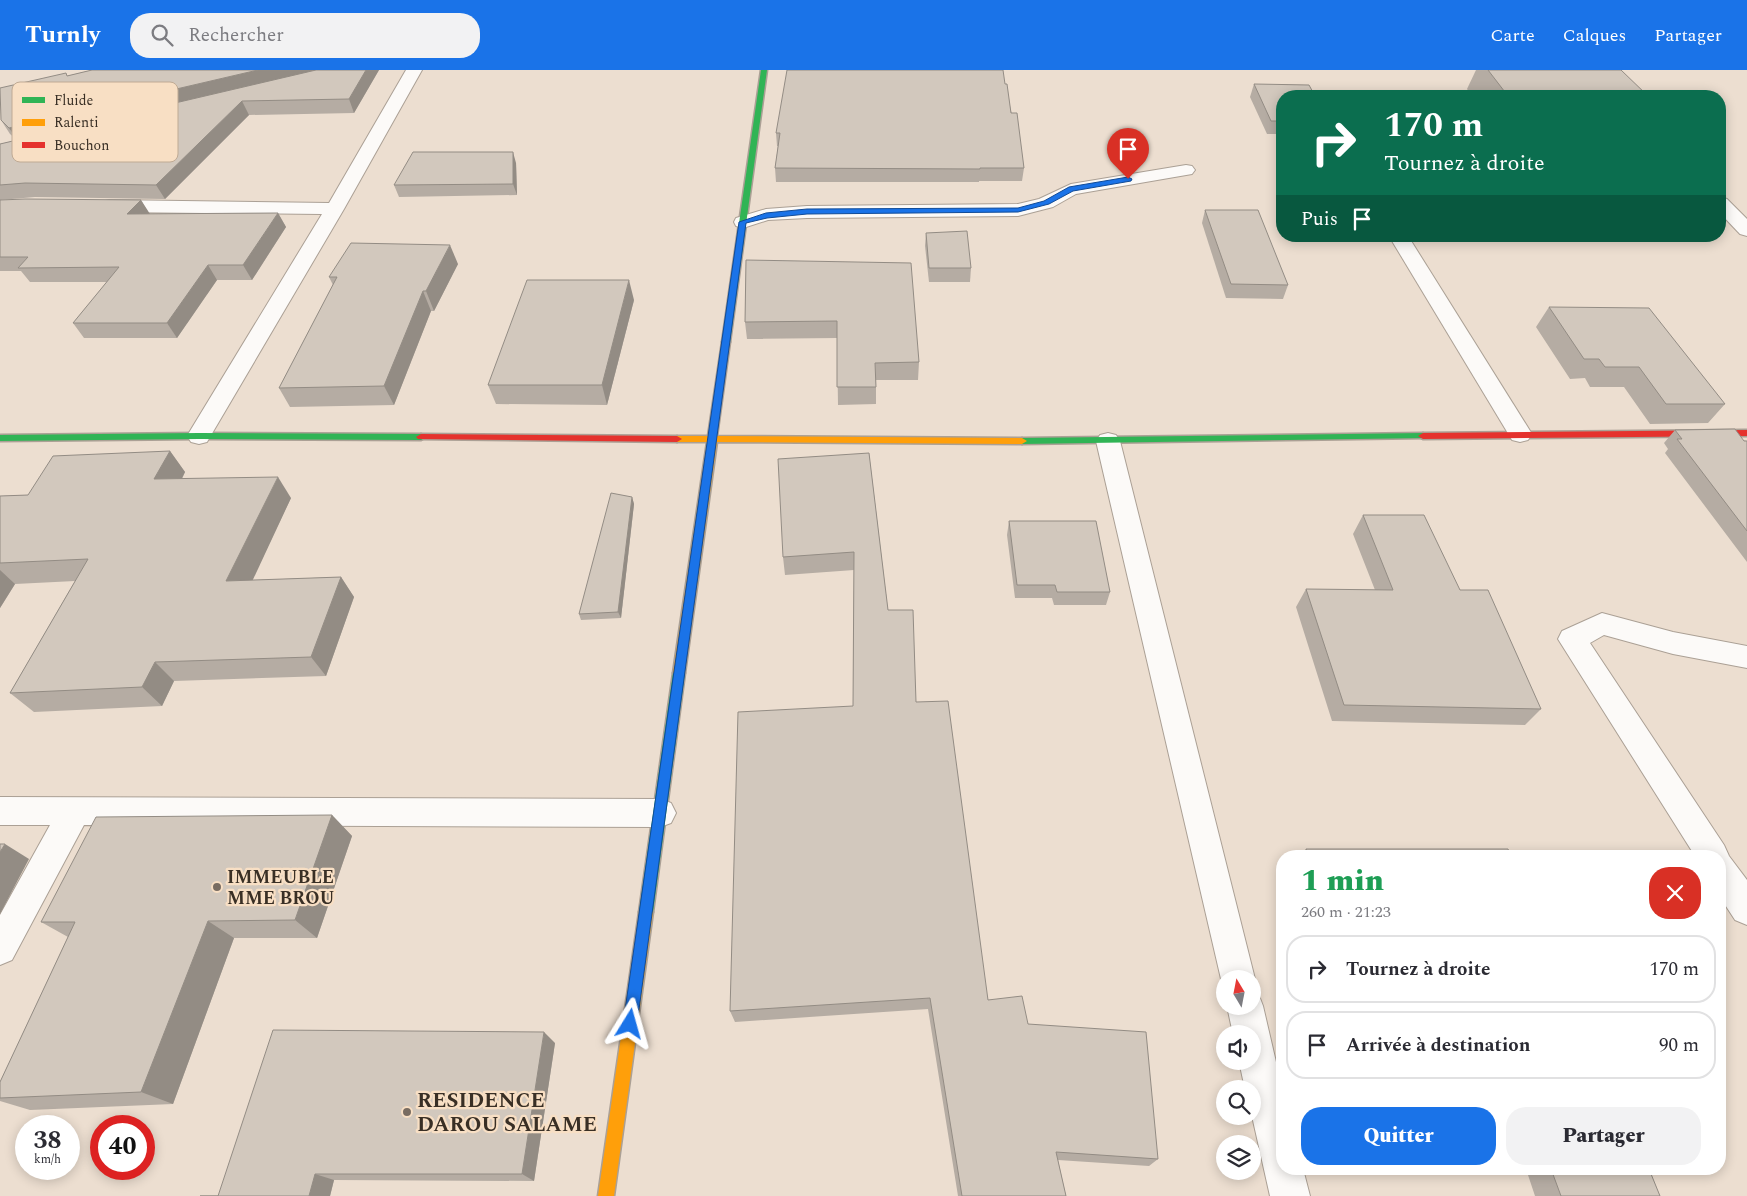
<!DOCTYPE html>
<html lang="fr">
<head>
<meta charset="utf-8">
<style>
	body { margin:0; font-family:Spectral,serif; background:#f2f2f3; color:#2b2b33; height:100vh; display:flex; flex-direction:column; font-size:19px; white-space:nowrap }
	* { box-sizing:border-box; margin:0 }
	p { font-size:16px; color:#7c7c81 }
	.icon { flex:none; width:28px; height:28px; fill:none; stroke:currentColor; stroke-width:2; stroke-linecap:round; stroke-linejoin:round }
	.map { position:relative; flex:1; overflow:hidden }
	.panel { position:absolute; left:1276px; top:780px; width:450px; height:325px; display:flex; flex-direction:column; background:#fff; border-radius:20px; box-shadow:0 2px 12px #0003 }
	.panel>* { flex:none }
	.banner { position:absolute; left:1276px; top:20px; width:450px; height:152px; border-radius:20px; box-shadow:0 2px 12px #0003; background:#0b6e4f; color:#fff; overflow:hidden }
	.needle { width:32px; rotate:350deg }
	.fabs { position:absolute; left:1216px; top:900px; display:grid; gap:10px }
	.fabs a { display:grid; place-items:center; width:45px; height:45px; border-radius:50%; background:#fff; box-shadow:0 2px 12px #0003; font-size:25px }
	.speed { position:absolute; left:15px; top:1045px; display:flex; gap:10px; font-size:25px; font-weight:700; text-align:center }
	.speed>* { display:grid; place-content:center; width:65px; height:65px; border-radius:50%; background:#fff; box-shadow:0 2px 12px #0003; line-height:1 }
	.speed small { font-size:12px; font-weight:400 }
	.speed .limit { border:8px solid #d22; background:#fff; color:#111 }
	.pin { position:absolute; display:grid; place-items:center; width:42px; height:42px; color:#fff; margin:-51px -21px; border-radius:50% 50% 50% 0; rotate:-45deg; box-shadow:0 0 5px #0007 }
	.pin .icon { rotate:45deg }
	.me { position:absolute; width:55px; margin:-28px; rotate:8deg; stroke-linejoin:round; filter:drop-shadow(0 0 4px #0008) }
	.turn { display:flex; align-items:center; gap:18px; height:105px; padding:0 25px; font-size:22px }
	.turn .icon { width:65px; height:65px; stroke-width:2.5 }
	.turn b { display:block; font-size:35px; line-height:42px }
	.then { display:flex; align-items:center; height:48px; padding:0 25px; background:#0003; gap:10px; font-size:19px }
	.round { display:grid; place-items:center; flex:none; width:52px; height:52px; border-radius:20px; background:#f2f2f3 }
	.head { display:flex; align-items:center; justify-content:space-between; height:85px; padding:0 25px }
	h1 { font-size:30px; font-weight:800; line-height:38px; color:#1e9e55 }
	.button { display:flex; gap:10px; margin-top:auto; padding:10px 25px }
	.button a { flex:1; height:58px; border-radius:20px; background:#1a73e8; color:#fff; font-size:20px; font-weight:800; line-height:58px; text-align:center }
	.button a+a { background:#f2f2f3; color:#2b2b33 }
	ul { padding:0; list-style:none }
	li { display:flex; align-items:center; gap:15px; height:68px; margin:0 10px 8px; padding:0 15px; border:2px solid #e1e1e2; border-radius:20px }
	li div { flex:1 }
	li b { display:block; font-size:19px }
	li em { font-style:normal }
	header { display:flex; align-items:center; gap:30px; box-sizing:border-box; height:70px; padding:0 25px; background:#1a73e8; color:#fff }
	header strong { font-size:24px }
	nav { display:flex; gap:28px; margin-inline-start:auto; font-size:18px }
	.search { width:350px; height:45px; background:#f2f2f3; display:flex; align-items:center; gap:12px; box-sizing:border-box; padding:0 18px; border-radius:20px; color:#7c7c81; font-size:19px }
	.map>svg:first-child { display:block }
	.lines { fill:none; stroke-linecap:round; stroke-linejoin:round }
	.street-casing { stroke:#aba095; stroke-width:2 }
	.fast-casing { stroke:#aba095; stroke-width:3 }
	.slow-casing { stroke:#aba095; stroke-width:3 }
	.jam-casing { stroke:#aba095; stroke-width:3 }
	.street { fill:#fcfaf8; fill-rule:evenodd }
	.fast { fill:#30b455; fill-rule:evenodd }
	.slow { fill:#ff9f0a; fill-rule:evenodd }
	.jam { fill:#e5322d; fill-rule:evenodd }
	.wall { fill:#b5aca3 }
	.shaded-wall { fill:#938c84 }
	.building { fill:#d2c8bd; stroke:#938c84 }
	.route { fill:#1a73e8; stroke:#114b97 }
	.poi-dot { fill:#786c61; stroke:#f8dfc4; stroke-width:2 }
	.labels { text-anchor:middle; stroke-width:4.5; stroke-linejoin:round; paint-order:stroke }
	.poi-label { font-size:18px; font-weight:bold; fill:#392f25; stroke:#f8dfc4; text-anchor:start }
	.near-poi-label { font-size:21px; font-weight:bold; fill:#392f25; stroke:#f8dfc4; text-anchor:start }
	.key { fill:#f8dfc4; stroke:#bfaa94; stroke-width:1 }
	.key-label { font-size:14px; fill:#392f25 }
</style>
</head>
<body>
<header>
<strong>Turnly</strong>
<div class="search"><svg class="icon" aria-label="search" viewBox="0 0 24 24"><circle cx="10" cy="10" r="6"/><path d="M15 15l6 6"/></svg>Rechercher</div>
<nav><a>Carte</a><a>Calques</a><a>Partager</a></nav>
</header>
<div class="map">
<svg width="1747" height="1126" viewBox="0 0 1747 1126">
	<rect width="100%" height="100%" fill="#ecded0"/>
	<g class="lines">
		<defs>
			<g id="street">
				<path d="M406 0H422L344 139 207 372 199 374 191 372 187 366 322 144 109 142 102 140 100 136 102 132 109 130 329 133Z"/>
				<path d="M1186 95 1192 96 1195 100 1192 104 1076 124 1053 137 1018 146 807 148 768 150 743 158 736 156 734 152 736 148 766 139 807 136 1018 134 1039 129 1071 114Z"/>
				<path d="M1720 127 1727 129 1747 149V166L1740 164 1720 143Z"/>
				<path d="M1389 166H1408L1532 364 1528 370 1520 372 1512 370Z"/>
				<path d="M1108 363 1116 365 1120 371 1255 909 1252 916V909H1225V920L1221 909 1096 371 1100 365Z"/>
				<path d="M1602 543 1673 562 1747 576V598L1673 584 1604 565 1590 573 1724 775 1729 786 1747 810V855L1735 850 1720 827V786H1695L1558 569 1562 561Z"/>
				<path d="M0 727 660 729 671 733 676 743 671 753 660 757 84 755 12 890 0 895V845L50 755H0Z"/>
				<path d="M1252 921 1258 923 1263 936 1282 1018V1099H1303L1310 1126H1270L1252 1046V1019H1245L1239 991H1252V964H1233L1227 936H1252Z"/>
			</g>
			<g id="fast">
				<path d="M761 0H767L730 272 726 275 722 272Z"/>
				<path d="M199 363 421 364 426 367 421 370 199 369 0 371V365Z"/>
				<path d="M1423 363 1428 366 1426 368 1022 374 1017 371 1022 368Z"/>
				<path d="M679 598 683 600 685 603 653 842 651 847 646 849 641 847 639 842 673 603 675 600Z"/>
			</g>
			<g id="slow">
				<path d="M726 269 730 272 717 366 1022 368 1027 371 1022 374 717 372 685 603 683 606H675L673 603 707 372H677L672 369 677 366H708L722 272Z"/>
				<path d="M646 835 651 837 653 842 614 1126H598L639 842 641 837Z"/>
			</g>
			<g id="jam">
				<path d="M1747 360V366L1423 369 1418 366 1423 363Z"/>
				<path d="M421 364 677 366 682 369 677 372 418 369 416 367Z"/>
			</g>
		</defs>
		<!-- street casing -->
		<use href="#street" class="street-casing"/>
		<!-- fast casing -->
		<use href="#fast" class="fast-casing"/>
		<!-- slow casing -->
		<use href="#slow" class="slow-casing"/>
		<!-- jam casing -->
		<use href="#jam" class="jam-casing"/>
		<!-- street -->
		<use href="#street" class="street"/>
		<!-- fast -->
		<use href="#fast" class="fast"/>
		<!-- slow -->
		<use href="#slow" class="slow"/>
		<!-- jam -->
		<use href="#jam" class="jam"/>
	</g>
	<!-- wall -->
	<g class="wall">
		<path d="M92 0H379L354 43 249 45 165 129 35 127 0 130V74L17 70 10 64 1 50 67 6Z"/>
		<path d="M1476 0H1488L1648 26H1472L1467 19Z"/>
		<path d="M1005 14 1024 98 1022 111H979V112H776L775 98 778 76H777L776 63Z"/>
		<path d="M1254 14 1282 26V64H1267L1250 27Z"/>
		<path d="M516 93 517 125 399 127 394 115Z"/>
		<path d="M0 130H141L149 144 278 143 286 157 252 210H217L177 268H84L73 253 107 212H30L21 201H0Z"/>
		<path d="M1205 140 1288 215 1283 229 1226 228 1202 153Z"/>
		<path d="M926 163 971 198 970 212H929L925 176Z"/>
		<path d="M746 190 919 292 918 310H876V334L838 335 837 268 747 269 745 252Z"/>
		<path d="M458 194 434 241H431L394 335 290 337 279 318 333 215 329 207Z"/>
		<path d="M634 230 607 335 496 334 488 315Z"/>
		<path d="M1549 237 1725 334 1708 353 1650 354 1624 317H1590L1585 308 1570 309 1536 257Z"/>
		<path d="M1675 360 1747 371V492L1665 383 1668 379 1664 373Z"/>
		<path d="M170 381 185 402 182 409 291 428 252 510 341 507 354 527 326 606 174 611 162 636 34 642 10 623 75 511 15 514 0 538V426L28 425Z"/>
		<path d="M869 383 888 540 916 632 988 930 1028 954 1158 1089 1149 1096 1058 1090 1066 1126H958L928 939 735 952 730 941 853 636 854 500 785 505 783 487Z"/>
		<path d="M632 427 634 434 621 548 581 550 579 544Z"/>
		<path d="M1363 445 1460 520 1541 639 1525 655 1332 651 1296 537 1306 519 1375 520 1353 464Z"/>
		<path d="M1009 451 1110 522 1106 535H1054L1052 528H1015L1007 465Z"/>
		<path d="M332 745 352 766 317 868H234L173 1034 30 1040 0 1031V1012L68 867 41 852Z"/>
		<path d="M1306 779 1511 786H1300Z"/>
		<path d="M555 973 534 1111 334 1110 330 1126H200H218Z"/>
		<path d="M1526 1099H1649L1660 1126H1535Z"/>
	</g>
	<!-- shaded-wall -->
	<g class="shaded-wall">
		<path d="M258 0H321L19 72 9 58Z"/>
		<path d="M366 0H379L354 43 349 29Z"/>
		<path d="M242 31 249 45 165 129 156 115Z"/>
		<path d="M513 82 516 93 517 125 513 114Z"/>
		<path d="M141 130 150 144H127Z"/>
		<path d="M278 143 286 157 252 210 243 195Z"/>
		<path d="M450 175 458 194 434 241 426 221Z"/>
		<path d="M208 195 217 210 177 268 167 253Z"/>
		<path d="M629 210 634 230 607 335 602 315Z"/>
		<path d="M423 221 431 241 394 335 384 316Z"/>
		<path d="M170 381 185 402 171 430 154 409Z"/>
		<path d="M278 407 291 428 243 531 226 511Z"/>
		<path d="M632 427 634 434 621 548 618 542Z"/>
		<path d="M0 500 15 514 0 538Z"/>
		<path d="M341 507 354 527 326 606 311 587Z"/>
		<path d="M155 592 174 611 162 636 142 617Z"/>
		<path d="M332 745 352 766 317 868 295 850Z"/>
		<path d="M5 774 29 789 0 844V782Z"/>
		<path d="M208 851 234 868 173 1034 141 1022Z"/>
		<path d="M544 962 555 973 534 1111 522 1104Z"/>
		<path d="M315 1104 334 1110 330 1126H309Z"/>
	</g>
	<!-- building -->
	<g class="building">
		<path d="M92 0H258L9 58 1 50 0 18 66 3 67 6Z"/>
		<path d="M316 0H366L349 29 242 31 156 115 25 113 0 115V74Z"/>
		<path d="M787 0H1003L1005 14H1007L1011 43H1017L1024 98H980V99L775 98 780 63H776Z"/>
		<path d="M1488 0H1621L1648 26H1508Z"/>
		<path d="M1254 14 1309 15 1315 26H1282V51H1271Z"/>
		<path d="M413 82H513V114L394 115Z"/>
		<path d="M25 129 141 130 127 144 278 143 243 195H208L167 253H73L119 197 18 198 28 187H0V130Z"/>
		<path d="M1205 140H1258L1288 215 1231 214Z"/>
		<path d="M967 161 971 198H929L926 163Z"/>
		<path d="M351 173 450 175 426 221H423L384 316 279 318 337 207H329Z"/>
		<path d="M746 190 911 193 919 292 875 293 876 317H837V251L745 252Z"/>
		<path d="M527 210H629L602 315H488Z"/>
		<path d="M1549 237 1649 238 1725 334H1666L1639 297H1605L1599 289H1584Z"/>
		<path d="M1735 359 1744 371H1747V461L1677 369H1682L1675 360Z"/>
		<path d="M170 381 154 409 278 407 226 511 341 507 311 587 155 592 142 617 10 623 88 489 0 493V426L28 425 53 386Z"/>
		<path d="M869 383 888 540H913L916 632 948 631 988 930 1022 926 1028 954 1146 962 1158 1089 1056 1082 1066 1126H962L930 928 730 941 738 642 853 636 854 482 783 487 778 389Z"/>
		<path d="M611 423 632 427 618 542 579 544Z"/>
		<path d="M1363 445H1424L1460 520H1488L1541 639 1344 635 1306 519 1393 520Z"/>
		<path d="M1009 451H1096L1110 522H1057L1055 515H1017Z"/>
		<path d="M332 745 295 850 208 851 141 1022 0 1028V1012L75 852H41L96 747Z"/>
		<path d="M0 774H5L0 782Z"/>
		<path d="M1306 779H1508L1511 786H1308Z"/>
		<path d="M273 960 544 962 522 1104H315L309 1126H200H218Z"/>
		<path d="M1551 1099H1649L1660 1126H1561Z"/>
	</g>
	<!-- route -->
	<path class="route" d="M1128 107 1132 109 1131 111 1073 121 1049 134 1018 142 807 144 767 148 746 153 637 954 635 959 630 961 625 959 623 954 739 152 766 143 807 139 1018 138 1044 131 1069 117Z"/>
	<!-- markers -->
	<g class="poi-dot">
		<circle cx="217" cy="817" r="5"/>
		<circle cx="407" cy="1042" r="5"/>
	</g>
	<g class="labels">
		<!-- poi labels -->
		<g class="poi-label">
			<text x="227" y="813">IMMEUBLE<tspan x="227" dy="21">MME BROU</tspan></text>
		</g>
		<!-- near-poi labels -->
		<g class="near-poi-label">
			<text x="417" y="1037">RESIDENCE<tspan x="417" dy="24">DAROU SALAME</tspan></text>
		</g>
	</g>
	<!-- legend -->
	<rect x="12" y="12" width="166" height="80" rx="8" class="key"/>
	<rect x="22" y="27" width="23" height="6" fill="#30b455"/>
	<rect x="22" y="49" width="23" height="7" fill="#ff9f0a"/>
	<rect x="22" y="72" width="23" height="6" fill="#e5322d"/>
	<g class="key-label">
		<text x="54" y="35">Fluide</text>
		<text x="54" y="57">Ralenti</text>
		<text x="54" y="80">Bouchon</text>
	</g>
</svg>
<div class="fabs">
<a><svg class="needle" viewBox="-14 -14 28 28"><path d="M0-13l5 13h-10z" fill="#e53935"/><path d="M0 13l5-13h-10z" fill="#7c7c81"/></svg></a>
<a><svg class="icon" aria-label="sound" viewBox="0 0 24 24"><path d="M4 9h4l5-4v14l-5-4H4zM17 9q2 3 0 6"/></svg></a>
<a><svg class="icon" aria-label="search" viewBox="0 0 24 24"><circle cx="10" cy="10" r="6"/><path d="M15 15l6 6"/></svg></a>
<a><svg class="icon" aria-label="layers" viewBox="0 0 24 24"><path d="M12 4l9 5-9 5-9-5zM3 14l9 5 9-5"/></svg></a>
</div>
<div class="speed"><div>38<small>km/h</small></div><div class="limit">40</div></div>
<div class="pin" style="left:1128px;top:109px;background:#d93025"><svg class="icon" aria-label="arrive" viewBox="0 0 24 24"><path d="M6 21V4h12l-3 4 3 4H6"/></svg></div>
<svg class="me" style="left:630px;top:954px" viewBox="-20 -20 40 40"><path d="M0-17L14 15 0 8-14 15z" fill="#1a73e8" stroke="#fff" stroke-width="4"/></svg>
<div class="banner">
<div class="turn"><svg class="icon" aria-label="right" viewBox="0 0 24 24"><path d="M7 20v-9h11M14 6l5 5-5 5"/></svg><div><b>170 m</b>Tournez à droite</div></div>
<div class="then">Puis<svg class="icon" aria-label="arrive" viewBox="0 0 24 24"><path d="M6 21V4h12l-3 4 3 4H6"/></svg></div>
</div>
<section class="panel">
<div class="head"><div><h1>1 min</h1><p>260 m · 21:23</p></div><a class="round" style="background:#d93025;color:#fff"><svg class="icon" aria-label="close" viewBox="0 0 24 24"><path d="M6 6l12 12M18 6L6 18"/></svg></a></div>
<ul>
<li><svg class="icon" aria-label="right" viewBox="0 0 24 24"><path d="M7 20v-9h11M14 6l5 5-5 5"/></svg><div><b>Tournez à droite</b></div><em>170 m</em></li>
<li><svg class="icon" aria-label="arrive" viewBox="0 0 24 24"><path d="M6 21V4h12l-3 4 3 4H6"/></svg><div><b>Arrivée à destination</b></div><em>90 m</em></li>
</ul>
<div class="button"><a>Quitter</a><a>Partager</a></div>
</section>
</div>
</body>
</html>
